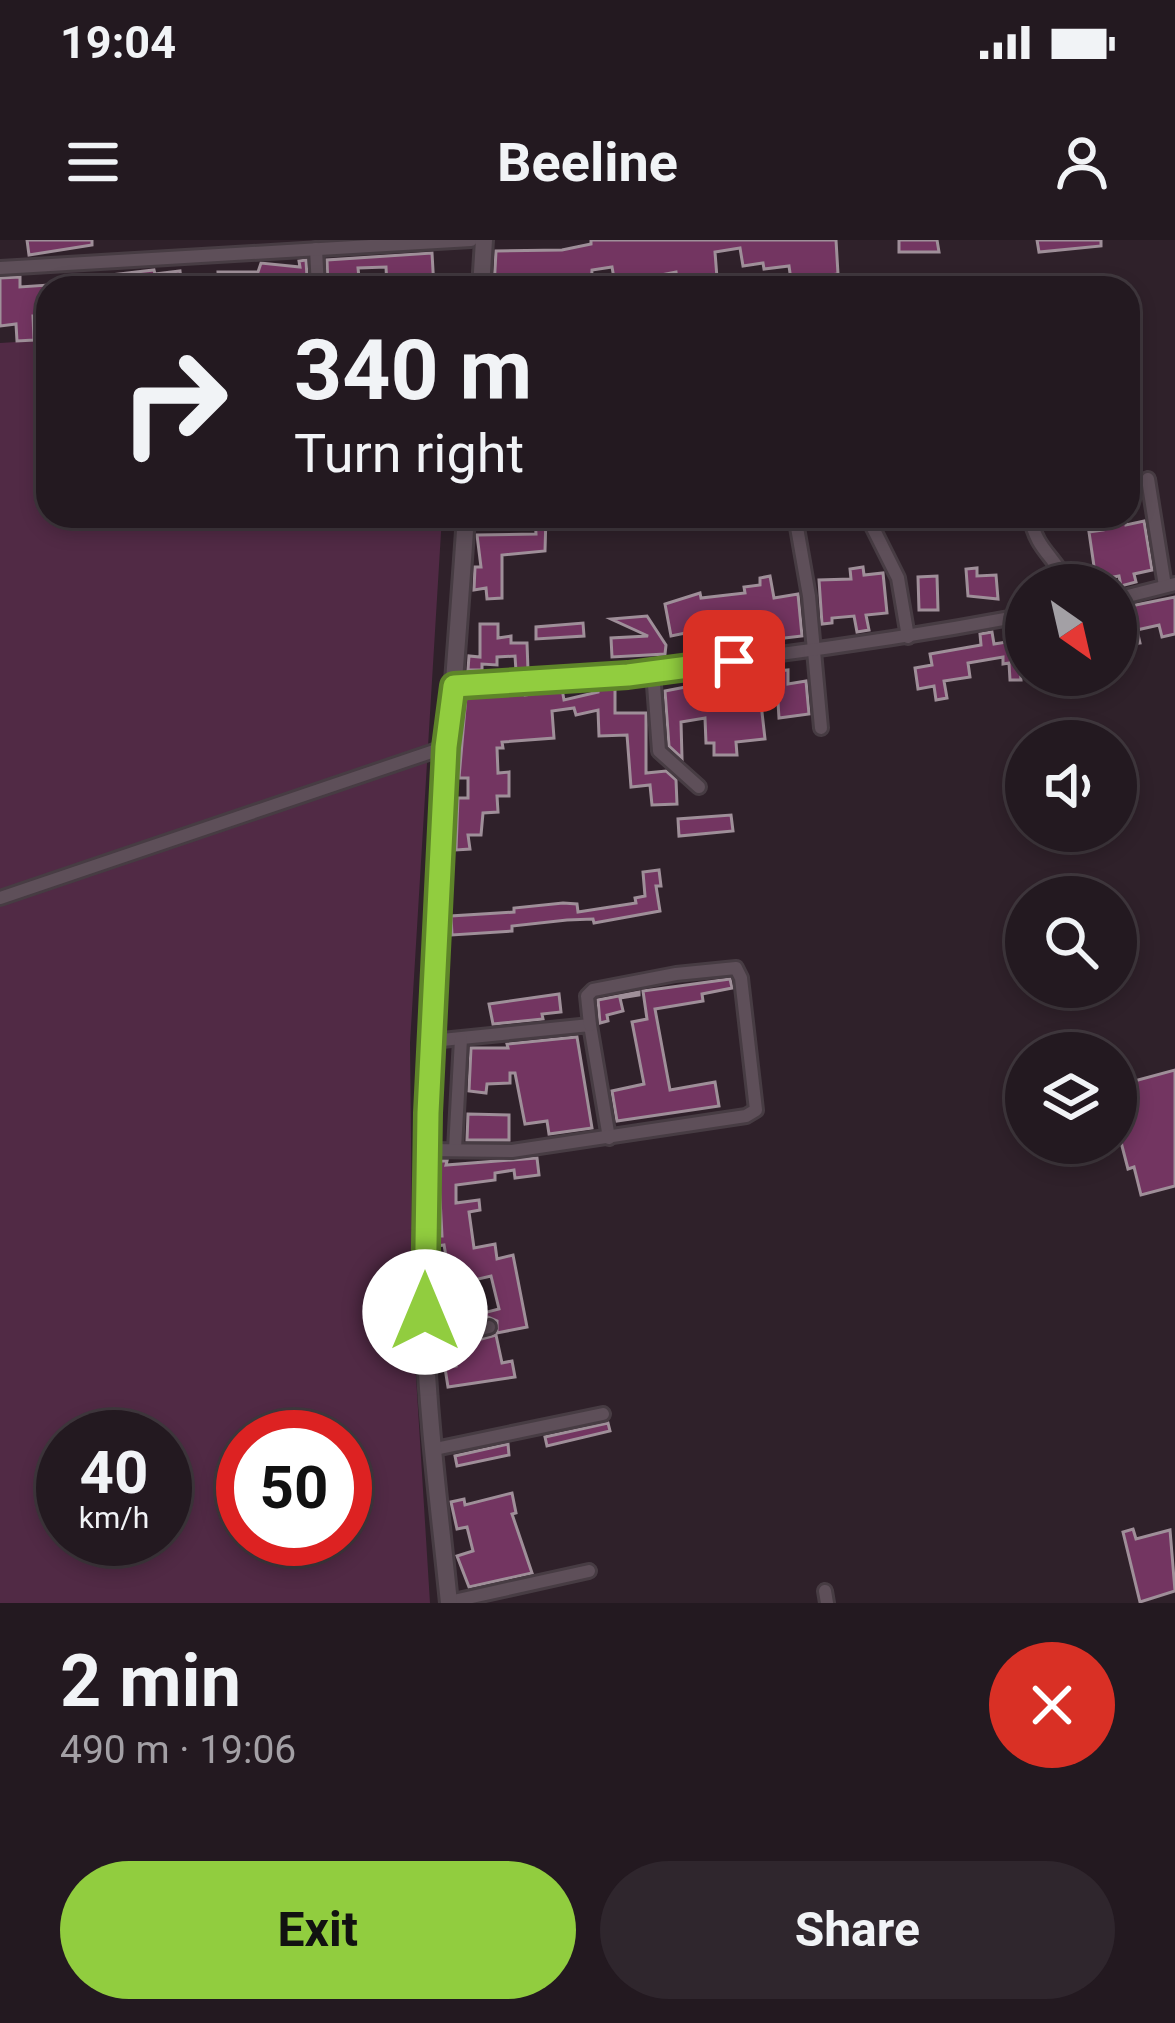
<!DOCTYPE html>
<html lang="en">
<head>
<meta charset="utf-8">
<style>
	body { margin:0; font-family:Roboto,sans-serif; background:#2f262d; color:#f1f3f6; height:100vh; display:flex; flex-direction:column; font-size:45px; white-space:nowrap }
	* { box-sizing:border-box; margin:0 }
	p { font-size:39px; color:#a3a0a5 }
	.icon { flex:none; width:66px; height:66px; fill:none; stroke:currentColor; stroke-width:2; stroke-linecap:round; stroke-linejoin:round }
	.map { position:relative; height:1363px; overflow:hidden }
	.panel { display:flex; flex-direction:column; background:#231920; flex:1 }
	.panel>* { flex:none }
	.banner { position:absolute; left:36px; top:36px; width:1104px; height:252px; border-radius:36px; box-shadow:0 6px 18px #0003,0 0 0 3px #40383e; background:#231920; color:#f1f3f6; overflow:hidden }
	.needle { width:78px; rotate:146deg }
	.buttons { position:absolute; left:1005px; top:324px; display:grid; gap:24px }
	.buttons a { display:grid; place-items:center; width:132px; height:132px; border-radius:50%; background:#231920; box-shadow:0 6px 18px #0003,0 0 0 3px #40383e; font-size:60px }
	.speed { position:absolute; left:36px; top:1170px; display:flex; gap:24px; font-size:60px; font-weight:700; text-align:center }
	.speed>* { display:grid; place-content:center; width:156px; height:156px; border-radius:50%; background:#231920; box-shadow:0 6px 18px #0003,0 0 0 3px #40383e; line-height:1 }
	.speed small { font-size:30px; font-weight:400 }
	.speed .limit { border:18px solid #d22; background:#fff; color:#111 }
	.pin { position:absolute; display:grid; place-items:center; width:102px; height:102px; color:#fff; margin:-51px; border-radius:24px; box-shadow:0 6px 18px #0006 }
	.me { position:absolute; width:132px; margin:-66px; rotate:0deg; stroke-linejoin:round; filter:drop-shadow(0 0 9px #0008) }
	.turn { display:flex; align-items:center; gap:42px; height:252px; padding:0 60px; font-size:54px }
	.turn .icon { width:156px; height:156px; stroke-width:2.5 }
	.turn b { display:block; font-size:84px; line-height:102px }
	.round { display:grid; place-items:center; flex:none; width:126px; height:126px; border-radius:63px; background:#2f262d }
	.head { display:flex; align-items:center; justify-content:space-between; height:204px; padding:0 60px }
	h1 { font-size:72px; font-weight:700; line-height:90px }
	.primary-button { display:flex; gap:24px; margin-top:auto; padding:24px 60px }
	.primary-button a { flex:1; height:138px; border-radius:72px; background:#91cd3f; color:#111; font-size:48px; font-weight:700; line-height:138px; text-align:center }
	.primary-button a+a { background:#2f262d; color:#f1f3f6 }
	.status { display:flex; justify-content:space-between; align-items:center; height:84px; padding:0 60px; background:#231920; direction:ltr }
	.status svg { height:33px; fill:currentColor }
	header { display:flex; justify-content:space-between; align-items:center; height:156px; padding:0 60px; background:#231920; font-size:54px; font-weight:700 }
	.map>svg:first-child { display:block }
	.green { fill:#512a45; fill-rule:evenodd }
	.building { fill:#733561; stroke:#9f8f99; stroke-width:3; fill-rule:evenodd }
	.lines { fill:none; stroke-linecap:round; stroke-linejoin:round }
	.minor-casing { stroke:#473c43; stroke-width:18 }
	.secondary-casing { stroke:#473c43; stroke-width:22 }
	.minor { stroke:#5e4f59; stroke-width:12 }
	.secondary { stroke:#5e4f59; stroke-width:16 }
	.route-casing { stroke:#5e8529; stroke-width:30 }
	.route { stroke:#91cd3f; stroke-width:21 }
</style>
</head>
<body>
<div class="status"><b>19:04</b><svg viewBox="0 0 49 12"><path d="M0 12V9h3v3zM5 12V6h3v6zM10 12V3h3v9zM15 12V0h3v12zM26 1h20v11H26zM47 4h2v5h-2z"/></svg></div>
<header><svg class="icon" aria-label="menu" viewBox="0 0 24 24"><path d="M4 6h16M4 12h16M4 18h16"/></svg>Beeline<svg class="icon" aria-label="person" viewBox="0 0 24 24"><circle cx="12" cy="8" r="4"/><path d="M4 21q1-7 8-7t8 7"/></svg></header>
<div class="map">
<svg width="1175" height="1363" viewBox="0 0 1175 1363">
	<rect width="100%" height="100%" fill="#2f212a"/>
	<!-- green -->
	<path class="green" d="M48 100V276H442L410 803 413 1088 430 1363H0V103ZM63 1197H165V1299H63ZM243 1197H345V1299H243Z"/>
	<!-- building -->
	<g class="building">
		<path d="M27 0H92V5L29 15Z"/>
		<path d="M591 0H836L838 34 791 40 789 26 764 29 763 23 743 26 740 8 715 12 717 38 694 40 689 48H678L676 32 615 44 612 27 592 30 591 48H560V42L530 45V48H494L496 11 562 10 591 4Z"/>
		<path d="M899 0H937L939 12H899Z"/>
		<path d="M1037 0H1101V6L1039 12Z"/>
		<path d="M432 13 434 48H387L386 27 358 28 360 48H328L327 20Z"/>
		<path d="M306 20 307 37 297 38V48H219L218 32H258L261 23 300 27 299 21Z"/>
		<path d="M154 30 155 34 180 31 182 48H112L110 35Z"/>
		<path d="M20 37V47L48 45V76H33L34 100 17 101 16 84 0 86V38Z"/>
		<path d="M535 276H546L545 311 502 315V358L487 359 486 348 474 350 475 327H481L477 295 536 294Z"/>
		<path d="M1100 276H1125L1126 285 1144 281 1152 330 1134 334 1136 342 1121 346 1119 336 1096 340 1089 292 1103 290Z"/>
		<path d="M863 327 864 335 883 333 887 373 866 375 869 390 857 392 854 376 832 378V383L822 384 819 340 851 339 850 329Z"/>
		<path d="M977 328V336L996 335 998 359 968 356 966 329Z"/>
		<path d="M770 336 774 358 798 354 802 396 767 400 765 392 711 398 710 388 671 396 665 364 700 353 701 358 745 353 744 347 760 345V338Z"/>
		<path d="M937 336 938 370H919L918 337Z"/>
		<path d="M1175 357V394L1162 397 1159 385 1137 390 1140 403 1116 406V369Z"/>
		<path d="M647 376 666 405 665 414 612 417 611 398 648 396 611 379Z"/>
		<path d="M583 383 584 396 536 399V387Z"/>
		<path d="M480 384H498V398L511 396V403H527L528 430 516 431 515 416 497 417V425L482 424V430H468L469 416 480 417Z"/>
		<path d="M992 392 994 404 1026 399V428H1020L1021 440H1010L1009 423 1003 424V417L968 423 970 437 944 441 947 458 936 460 934 446 918 449 915 428 932 425 930 414 981 405 980 394Z"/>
		<path d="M757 428 765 499 736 502 737 515H714V503H706L705 478 681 482 682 518 669 506 665 451 706 443 705 437 726 435 725 431Z"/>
		<path d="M788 430V444L806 441 809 474 779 478 776 431Z"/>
		<path d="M615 443V473H646V533L666 531 676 540 677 564 652 565 650 545 631 547 627 495 599 496 598 470 576 475 574 468 552 471 554 498 502 502 503 508H497L498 533 509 532V556H497L498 572 483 573 481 595H468L470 609 456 610 458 558H468V538H459L466 456 524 451 525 455 562 449 564 460 598 452V445Z"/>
		<path d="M731 575 733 591 679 596 678 579Z"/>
		<path d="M659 630 661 646H656L660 671 594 683 593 679 567 680 512 686V691L452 695 451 676 514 672V668L563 663 577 664 578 672 636 663 635 658 645 656 643 632Z"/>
		<path d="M730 739 732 748 702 754 703 761 655 769 670 850 715 842 719 866 617 881 612 851 644 844 632 782 647 779 643 751Z"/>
		<path d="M639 752V755L620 758 623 771 607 775 608 781 600 783 598 760Z"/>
		<path d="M559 754 561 772 542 774 543 779 493 784 489 764Z"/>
		<path d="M577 797 592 888 549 894 547 881 525 884 515 833H510V843L487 844 486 853 469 851 471 808H508L507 804Z"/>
		<path d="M1175 830V946L1141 955 1134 927 1128 929 1121 902 1116 903V846Z"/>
		<path d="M468 874 509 875V900H467Z"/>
		<path d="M537 918 539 935 515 938 514 930 495 933V940L456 945V963L479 960 480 970 469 972 474 1008 495 1004 497 1019 513 1015 527 1087 497 1093V1081L488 1077 440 1088 438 1076 448 1073 440 1035 449 1033 444 1005 437 1006V996H442L438 921H447L446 925ZM491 1036 499 1069 476 1075 465 1042Z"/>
		<path d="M496 1095 502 1123 512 1121 515 1137 448 1147 445 1128 456 1126 452 1107Z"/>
		<path d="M608 1183 610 1191 547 1206 545 1197Z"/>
		<path d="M508 1204 509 1215 457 1226 455 1216Z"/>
		<path d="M512 1253 516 1273 512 1274 532 1333 469 1347 457 1316 473 1311 467 1287 457 1289 451 1262 464 1259 465 1265Z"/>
		<path d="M1133 1289 1136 1299 1170 1290 1175 1351 1140 1362 1123 1292Z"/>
	</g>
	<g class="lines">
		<defs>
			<g id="minor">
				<path d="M316 9 318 48"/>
				<path d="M0 28 471 0"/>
				<path d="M1148 239 1165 346"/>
				<path d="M795 276 809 356 821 488"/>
				<path d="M867 276 898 338 908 397"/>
				<path d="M1030 276C1037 313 1056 315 1067 345"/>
				<path d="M1116 359 1175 344"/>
				<path d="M653 432 659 511 699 547"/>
				<path d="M454 446C647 433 836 411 1026 375"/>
				<path d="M0 658 446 507"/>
				<path d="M432 801 590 785 609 898"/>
				<path d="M455 909 461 799"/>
				<path d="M427 910 512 911 746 876 756 870 741 738 736 728 676 734 593 750 587 756 590 785"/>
				<path d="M426 1102 489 1087"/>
				<path d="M435 1209 603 1174"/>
				<path d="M825 1351 827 1363"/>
				<path d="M449 1362 589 1331"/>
			</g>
			<g id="secondary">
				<path d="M481 48 484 0"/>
				<path d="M449 1363C440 1273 428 1182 425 1092 418 820 448 547 466 276"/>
			</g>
		</defs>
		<!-- minor casing -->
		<use href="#minor" class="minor-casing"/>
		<!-- secondary casing -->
		<use href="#secondary" class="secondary-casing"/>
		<!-- minor -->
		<use href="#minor" class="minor"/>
		<!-- secondary -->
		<use href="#secondary" class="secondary"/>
	</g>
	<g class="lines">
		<defs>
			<path id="route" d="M425 1072 428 873 446 507 454 446 628 435 734 421"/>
		</defs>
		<!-- route casing -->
		<use href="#route" class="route-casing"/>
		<!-- route -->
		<use href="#route" class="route"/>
	</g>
</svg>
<div class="buttons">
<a><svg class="needle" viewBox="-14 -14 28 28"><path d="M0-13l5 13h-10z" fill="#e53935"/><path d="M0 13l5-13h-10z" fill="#a3a0a5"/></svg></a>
<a><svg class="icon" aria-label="sound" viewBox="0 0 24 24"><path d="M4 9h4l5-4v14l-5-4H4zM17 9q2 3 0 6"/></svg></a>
<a><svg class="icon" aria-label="search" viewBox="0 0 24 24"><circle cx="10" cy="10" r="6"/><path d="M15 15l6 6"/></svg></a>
<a><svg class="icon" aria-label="layers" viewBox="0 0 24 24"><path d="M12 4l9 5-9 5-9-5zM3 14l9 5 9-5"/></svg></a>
</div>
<div class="speed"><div>40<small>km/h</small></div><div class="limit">50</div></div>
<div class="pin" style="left:734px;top:421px;background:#d93025"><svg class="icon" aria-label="arrive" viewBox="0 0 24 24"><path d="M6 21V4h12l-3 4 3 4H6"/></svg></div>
<svg class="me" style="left:425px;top:1072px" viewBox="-20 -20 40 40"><circle r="19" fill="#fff"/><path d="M0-13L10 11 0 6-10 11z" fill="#91cd3f"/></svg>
<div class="banner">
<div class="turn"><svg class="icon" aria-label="right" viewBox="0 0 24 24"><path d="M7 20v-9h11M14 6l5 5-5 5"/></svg><div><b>340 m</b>Turn right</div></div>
</div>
</div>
<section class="panel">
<div class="head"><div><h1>2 min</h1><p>490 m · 19:06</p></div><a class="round" style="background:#d93025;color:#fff"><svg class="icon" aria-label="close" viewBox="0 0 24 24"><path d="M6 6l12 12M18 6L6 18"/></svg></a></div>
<div class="primary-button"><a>Exit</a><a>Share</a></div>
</section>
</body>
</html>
